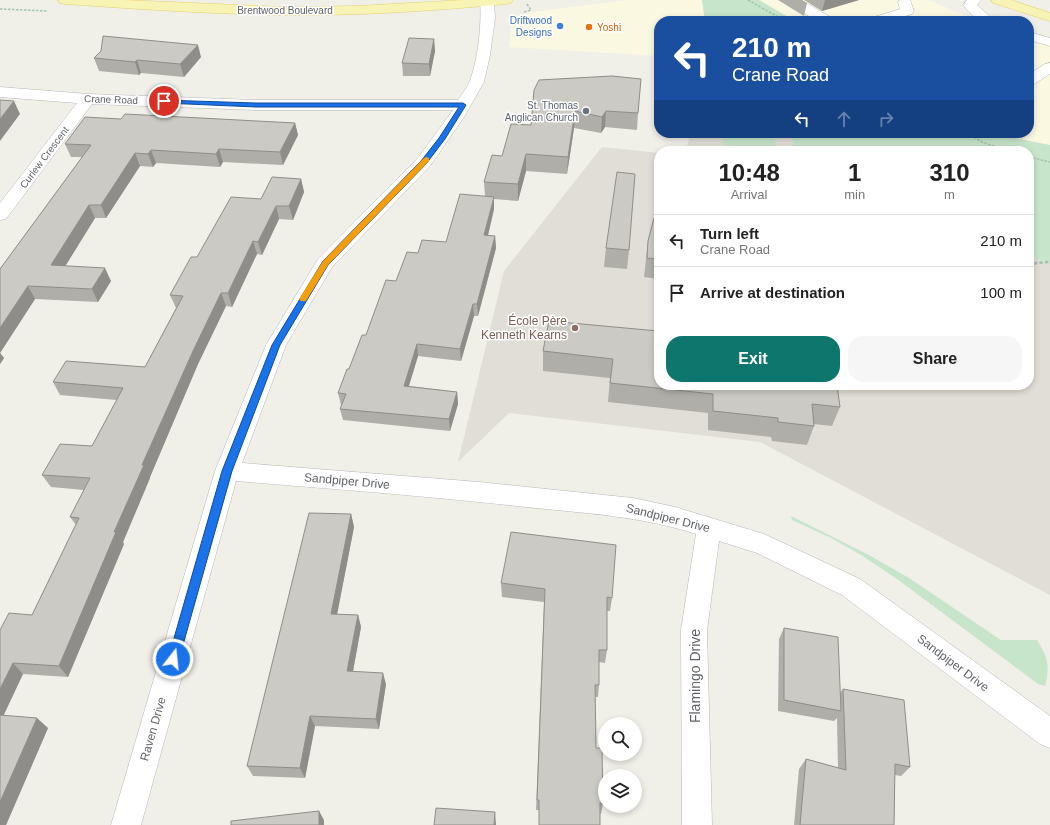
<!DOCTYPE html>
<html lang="en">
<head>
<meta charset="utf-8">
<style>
	body { margin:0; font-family:Helvetica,sans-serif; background:#f6f6f6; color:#222; height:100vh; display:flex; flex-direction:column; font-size:15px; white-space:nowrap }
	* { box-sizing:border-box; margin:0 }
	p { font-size:13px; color:#767676 }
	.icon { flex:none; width:22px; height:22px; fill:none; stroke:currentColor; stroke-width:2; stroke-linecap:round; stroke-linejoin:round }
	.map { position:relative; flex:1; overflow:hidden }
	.side { position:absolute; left:654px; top:146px; width:380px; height:244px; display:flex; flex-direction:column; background:#fff; border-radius:16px; box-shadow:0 2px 6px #0003 }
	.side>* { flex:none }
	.guide { position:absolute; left:654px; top:16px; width:380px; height:122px; border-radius:16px; box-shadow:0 2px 6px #0003; background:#1a4fa0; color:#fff; overflow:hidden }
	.buttons { position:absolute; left:598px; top:717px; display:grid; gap:8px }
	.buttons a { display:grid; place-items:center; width:44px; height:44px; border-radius:50%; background:#fff; box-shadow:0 2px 6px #0003; font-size:20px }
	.pin { position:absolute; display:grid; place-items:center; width:34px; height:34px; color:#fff; margin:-17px; border:2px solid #fff; border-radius:50%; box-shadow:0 1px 4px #0007 }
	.me { position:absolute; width:44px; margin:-22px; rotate:16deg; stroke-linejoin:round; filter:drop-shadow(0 0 3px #0008) }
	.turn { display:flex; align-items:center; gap:14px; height:84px; padding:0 12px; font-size:18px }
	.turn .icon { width:52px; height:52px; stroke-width:2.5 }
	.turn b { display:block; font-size:28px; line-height:34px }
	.lanes { display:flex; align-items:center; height:38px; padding:0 12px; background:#0003; justify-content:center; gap:20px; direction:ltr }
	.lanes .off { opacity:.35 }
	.eta { display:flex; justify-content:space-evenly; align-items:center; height:68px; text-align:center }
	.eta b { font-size:24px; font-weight:600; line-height:28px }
	.primary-button { display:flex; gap:8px; margin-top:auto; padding:8px 12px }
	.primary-button a { flex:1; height:46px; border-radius:16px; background:#0f766e; color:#fff; font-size:16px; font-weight:600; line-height:46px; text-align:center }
	.primary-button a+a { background:#f6f6f6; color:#222 }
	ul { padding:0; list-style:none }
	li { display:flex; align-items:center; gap:12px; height:52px; padding:0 12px; border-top:1px solid #e0e0e0 }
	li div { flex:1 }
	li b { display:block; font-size:15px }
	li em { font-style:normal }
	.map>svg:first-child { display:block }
	.commercial { fill:#fbf8e2 }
	.education { fill:#e0ded6 }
	.green { fill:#c7e5ca }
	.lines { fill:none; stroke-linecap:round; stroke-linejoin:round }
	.minor-casing { stroke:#b5b7bb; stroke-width:1 }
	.major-casing { stroke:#e6d06b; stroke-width:1 }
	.path-far1 { stroke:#a0c3ae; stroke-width:1.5; stroke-dasharray:2.5 1.5; stroke-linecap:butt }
	.path { stroke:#a0c3ae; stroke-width:2.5; stroke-dasharray:3.5 2; stroke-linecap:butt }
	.minor { fill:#fff; fill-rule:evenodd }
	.major { fill:#f8f4b5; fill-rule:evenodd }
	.wall { fill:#afaea9 }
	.shaded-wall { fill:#8f8d89 }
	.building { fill:#cccac4; stroke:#8f8d89 }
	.route { fill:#1a73e8; stroke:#114b97 }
	.slow { fill:#f59e0b }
	.shop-dot { fill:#3f7fe0; stroke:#fff; stroke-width:1.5 }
	.food-dot { fill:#e8710a; stroke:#fff; stroke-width:1.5 }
	.worship-dot { fill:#6b7280; stroke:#fff; stroke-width:1.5 }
	.education-dot { fill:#8d6e63; stroke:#fff; stroke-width:1.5 }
	.labels { text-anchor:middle; stroke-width:3; stroke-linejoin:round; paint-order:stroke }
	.far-street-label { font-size:10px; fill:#5f6267; stroke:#fff }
	.far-shop-label { font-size:10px; fill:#366cbe; stroke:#fff; text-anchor:end }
	.far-food-label { font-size:10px; fill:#c56008; stroke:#fff; text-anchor:start }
	.far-worship-label { font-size:10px; fill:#5b616d; stroke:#fff; text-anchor:end }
	.education-label { font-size:12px; fill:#785e54; stroke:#fff; text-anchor:end }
	.street-label { font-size:12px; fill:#5f6267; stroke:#fff }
	.near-street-label { font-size:14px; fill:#5f6267; stroke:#fff }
</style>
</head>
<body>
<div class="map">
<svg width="1050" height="825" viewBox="0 0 1050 825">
	<rect width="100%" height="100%" fill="#f0efe8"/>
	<!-- commercial -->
	<g class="commercial">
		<path d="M626 0H702L705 21H659V56L509 47 512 18 526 13Z"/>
		<path d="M759 0H928L979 21H795Z"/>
		<path d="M1029 38 1050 44V145L989 133H1029Z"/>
	</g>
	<!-- education -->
	<g class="education">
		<path d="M690 133H791L794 151H686Z"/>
		<path d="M602 147 659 153V385H1029V256L1050 263V595L760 442 509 413 458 462 504 271Z"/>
	</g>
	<!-- green -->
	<g class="green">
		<path d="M702 0H759L795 21H705Z"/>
		<path d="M723 133H775L776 150 723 145Z"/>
		<path d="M791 133H989L1050 145V263L1029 256V151H794Z"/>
		<path d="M791 516 867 554 909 578 1001 640H1037C1048 658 1050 665 1045 686L1038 684 897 579 861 555 831 538 792 520Z"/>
	</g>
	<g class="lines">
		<defs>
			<g id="minor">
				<path d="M480 0H494L495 18 490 55 484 82 464 117 430 166 332 267 286 345 242 463 479 482 633 498 675 507 764 534 860 579 1050 716V748L1040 744 842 595 757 553 719 541 707 630 712 825H682L681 630 696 534C641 516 583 513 526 507 429 496 333 489 236 481L141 825H111L215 471 266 345 318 259 418 158 453 110H256L92 104 6 219 0 220V203L77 103 0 97V87L88 94 256 100H458C462 94 467 88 470 81 478 58 482 25 480 0Z"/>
				<path d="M785 0H801L832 18 834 21H817L787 3Z"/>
				<path d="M900 0H910L914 11 912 14 890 21H869L871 18 900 9 898 2Z"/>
				<path d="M967 0H981L977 5 995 21H978L963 5Z"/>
				<path d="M1029 32 1050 38V46L1029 40Z"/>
				<path d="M1050 63V74L1034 84 1029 85V74L1045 64Z"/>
			</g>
			<g id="major">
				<path d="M58 0H124L284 7 358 6 463 0H513L511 3 506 4C432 11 357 16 283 15 210 14 137 9 65 4L60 3Z"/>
				<path d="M991 0H1011L1050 13V21L993 3Z"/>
			</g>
		</defs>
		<!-- minor casing -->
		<use href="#minor" class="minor-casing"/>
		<!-- major casing -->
		<use href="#major" class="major-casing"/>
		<!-- path-far1 -->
		<g class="path-far1">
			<path d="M748 0 780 18"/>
			<path d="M0 9 48 11"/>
			<path d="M524 12 531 10 527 4"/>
			<path d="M967 133 982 142 1008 151"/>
			<path d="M1029 157 1050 162"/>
		</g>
		<!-- path -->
		<path class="path" d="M1029 266 1036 263 1050 262"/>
		<!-- minor -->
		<use href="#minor" class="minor"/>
		<!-- major -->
		<use href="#major" class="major"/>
	</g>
	<!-- wall -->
	<g class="wall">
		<path d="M778 0H802L807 3 804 16Z"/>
		<path d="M804 0H859L822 11Z"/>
		<path d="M434 39 435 51 430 76H403L402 63Z"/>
		<path d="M201 57 184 77 141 73 139 75 99 71 94 58Z"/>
		<path d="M534 90 638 113 637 130 605 127 601 133 574 128 567 174 526 171 518 201 494 199V209L488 236H495L496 248 478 316H474L461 361 418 356 409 386 457 392 458 404 450 431 343 420 340 409 342 405H341L338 393 366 335 396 281 418 253 446 242 485 196 484 182 502 156 531 125Z"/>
		<path d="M121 119 295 123 298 135 283 165 223 162 220 167 156 163 153 167 140 166 106 218H95L65 266 111 281 98 302 35 299 0 353 4 358 0 364V269L82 157H71L65 144Z"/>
		<path d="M301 179 304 192 293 220 279 219 262 255 257 254 232 307 226 306 198 364 150 477V478L123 542 124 544 68 677 23 674 3 716 48 728 6 825H0V630L32 615 76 525 70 517 84 490 51 487 42 475 92 446 117 400 60 395 53 382 145 367 176 308 170 295 197 257 261 199Z"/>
		<path d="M659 218V279L644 277 648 241Z"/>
		<path d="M606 248 629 250 627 269 604 267Z"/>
		<path d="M659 284V385L840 407 832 426 814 424V426L807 445 772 441 771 437 708 430V413L608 402 610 378 543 371V351L656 331Z"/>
		<path d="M351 514 354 527 337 614 358 615 361 627 353 671 386 684 379 729 315 726 305 778 253 776 247 766Z"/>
		<path d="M501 583 612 598 610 611H607V650L605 663 599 662V685L598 697H595L596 748 603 804 601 814 536 810 544 602 502 597Z"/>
		<path d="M784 628 840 693 843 689 910 767 901 776 895 775 894 825H794L799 769 806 759 838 768 837 718 834 721 778 711 779 639Z"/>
	</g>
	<!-- shaded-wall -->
	<g class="shaded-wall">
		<path d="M825 0H859L822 11Z"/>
		<path d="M434 39 435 51 430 76 429 64Z"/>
		<path d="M198 45 201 57 184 77 180 64Z"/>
		<path d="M137 60 141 73 139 75 135 62Z"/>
		<path d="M14 101 20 114 0 141V119Z"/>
		<path d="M575 111 574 128 567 174 568 157Z"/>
		<path d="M606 111 605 127 601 133 602 117Z"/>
		<path d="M295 123 298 135 283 165 280 152Z"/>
		<path d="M219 149 223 162 220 167 216 154Z"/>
		<path d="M151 150 156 163 153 167 148 154Z"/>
		<path d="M135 153 140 166 106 218 101 205Z"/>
		<path d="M526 154V171L518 201V184Z"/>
		<path d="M301 179 304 192 293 220 289 206Z"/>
		<path d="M494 197V209L485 247 484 235Z"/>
		<path d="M89 205 95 218 58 278 51 265Z"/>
		<path d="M276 206 279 219 262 255 258 242Z"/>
		<path d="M495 236 496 248 478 316 477 304Z"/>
		<path d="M253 241 257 254 232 307 228 293Z"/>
		<path d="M105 268 111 281 98 302 92 289Z"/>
		<path d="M28 286 35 299 0 353 4 358 0 364V328Z"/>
		<path d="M221 293 226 306 198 364 150 477V478L123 542 124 544 68 677 59 666 142 465 193 351Z"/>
		<path d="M473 304 474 316 461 361 460 349Z"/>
		<path d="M417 344 418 356 405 398 404 386Z"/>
		<path d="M457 392 458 404 450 431 449 419Z"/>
		<path d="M351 514 354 527 335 625 331 614Z"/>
		<path d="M358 615 361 627 351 682 347 671Z"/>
		<path d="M13 663 23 674 0 723V689Z"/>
		<path d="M383 673 386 684 379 729 376 719Z"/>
		<path d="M310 716 315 726 305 778 300 768Z"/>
		<path d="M37 718 48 728 6 825H0V802Z"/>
		<path d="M319 811 324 820V825H319Z"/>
		<path d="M495 812 496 825H494Z"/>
	</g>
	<!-- building -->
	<g class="building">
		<path d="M103 36 198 45 180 64 137 60 135 62 94 58 101 51Z"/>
		<path d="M409 38 434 39 429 64 402 63Z"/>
		<path d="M612 76 641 79 638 113 606 111 602 117 575 111 568 157 526 154 518 184 484 182 492 155 502 156 511 124 531 125 534 90 539 80Z"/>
		<path d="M0 100 14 101 0 119Z"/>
		<path d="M125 114 295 123 280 152 219 149 216 154 151 150 148 154 135 153 101 205H89L51 265 105 268 92 289 28 286 0 328V269L91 145 65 144 85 117 121 119Z"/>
		<path d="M617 172 635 174 629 250 606 248Z"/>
		<path d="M272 177 301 179 289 206H276L258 242 253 241 228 293H221L193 351 142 465H144L114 532H116L59 666 13 663 0 689V630L9 613 32 615 79 518 70 517 90 478 42 475 60 444 92 446 123 388 53 382 66 361 145 367 183 296 170 295 191 257H197L231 197 261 199Z"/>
		<path d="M460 194 494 197 484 235 495 236 477 304H473L460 349 417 344 404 386 457 392 449 419 340 409 346 394 338 393 347 369H349L362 335H366L386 280 396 281 407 252 418 253 422 240 446 242Z"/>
		<path d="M654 218H659V259L647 258 648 241Z"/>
		<path d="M659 309V385H837L840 407 812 404 814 426 778 422V418L713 411V394L610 383 613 359 543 351 549 321 658 331Z"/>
		<path d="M309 513 351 514 331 614 358 615 347 671 383 673 376 719 310 716 300 768 247 766Z"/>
		<path d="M511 532 616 545 612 598 607 597V650H599V685H595L596 748H602L603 804 600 803V825H539V800H537L545 589 501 583Z"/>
		<path d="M784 628 838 637 841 711 784 700Z"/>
		<path d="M843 689 904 700 910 767 895 764 894 825H800L806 759 846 770Z"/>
		<path d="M0 715 37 718 0 802Z"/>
		<path d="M436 808 495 812 494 825H434Z"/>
		<path d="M319 811V825H231V821Z"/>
	</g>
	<!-- route -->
	<path class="route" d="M162 100 256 103H463L466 105 445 139 426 164 328 265 280 345 232 471 179 659 177 663 173 665 169 663 168 659 222 471 272 345 323 261 421 161 439 138 459 107H256L164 103 161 101Z"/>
	<!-- slow -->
	<path class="slow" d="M426 157 429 158V161L328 265 306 301H301L299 299 323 261 424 158Z"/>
	<!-- markers -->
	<circle class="shop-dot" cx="560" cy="26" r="4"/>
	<circle class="food-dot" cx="589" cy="27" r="4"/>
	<circle class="worship-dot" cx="586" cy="111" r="4"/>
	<circle class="education-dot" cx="575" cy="328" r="4"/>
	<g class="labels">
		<!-- far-street labels -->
		<g class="far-street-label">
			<text x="285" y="14">Brentwood Boulevard</text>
			<text transform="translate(111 99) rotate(2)" y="4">Crane Road</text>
			<text transform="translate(44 157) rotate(-53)" y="4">Curlew Crescent</text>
		</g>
		<!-- far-shop labels -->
		<g class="far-shop-label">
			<text x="552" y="24">Driftwood<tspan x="552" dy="12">Designs</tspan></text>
		</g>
		<!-- far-food labels -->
		<g class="far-food-label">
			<text x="597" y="31">Yoshi</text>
		</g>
		<!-- far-worship labels -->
		<g class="far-worship-label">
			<text x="578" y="109">St. Thomas<tspan x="578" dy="12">Anglican Church</tspan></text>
		</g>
		<!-- education labels -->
		<g class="education-label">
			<text x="567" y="325">École Père<tspan x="567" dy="14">Kenneth Kearns</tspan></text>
		</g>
		<!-- street labels -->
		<g class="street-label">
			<text transform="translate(347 481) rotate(5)" y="4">Sandpiper Drive</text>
			<text transform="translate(668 518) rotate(14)" y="4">Sandpiper Drive</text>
			<text transform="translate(953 663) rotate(37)" y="4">Sandpiper Drive</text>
			<text transform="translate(153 729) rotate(-74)" y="4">Raven Drive</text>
		</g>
		<!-- near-street labels -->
		<g class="near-street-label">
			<text transform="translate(695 676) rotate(-90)" y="5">Flamingo Drive</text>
		</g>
	</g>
</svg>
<div class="buttons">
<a><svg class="icon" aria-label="search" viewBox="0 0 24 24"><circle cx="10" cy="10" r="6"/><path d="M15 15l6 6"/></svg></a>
<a><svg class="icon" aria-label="layers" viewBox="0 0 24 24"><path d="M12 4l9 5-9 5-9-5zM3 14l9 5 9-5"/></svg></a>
</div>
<div class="pin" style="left:164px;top:101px;background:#d93025"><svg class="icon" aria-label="arrive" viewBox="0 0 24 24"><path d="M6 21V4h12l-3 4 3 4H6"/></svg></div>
<svg class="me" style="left:173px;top:659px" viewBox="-20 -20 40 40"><circle r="17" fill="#1a73e8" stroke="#fff" stroke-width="3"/><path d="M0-11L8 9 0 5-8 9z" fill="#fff"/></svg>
<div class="guide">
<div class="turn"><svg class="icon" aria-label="left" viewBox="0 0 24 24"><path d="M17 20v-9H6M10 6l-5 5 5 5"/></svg><div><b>210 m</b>Crane Road</div></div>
<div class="lanes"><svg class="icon" aria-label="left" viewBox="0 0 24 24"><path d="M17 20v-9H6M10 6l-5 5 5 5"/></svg><svg class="icon off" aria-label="ahead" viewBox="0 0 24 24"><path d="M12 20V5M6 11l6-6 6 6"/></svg><svg class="icon off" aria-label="right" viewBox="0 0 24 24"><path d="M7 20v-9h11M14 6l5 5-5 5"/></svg></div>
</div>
<section class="side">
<div class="eta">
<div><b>10:48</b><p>Arrival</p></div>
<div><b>1</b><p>min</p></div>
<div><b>310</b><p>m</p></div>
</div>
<ul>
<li><svg class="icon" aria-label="left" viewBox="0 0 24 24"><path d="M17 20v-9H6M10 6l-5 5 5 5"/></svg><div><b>Turn left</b><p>Crane Road</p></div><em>210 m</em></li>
<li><svg class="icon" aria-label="arrive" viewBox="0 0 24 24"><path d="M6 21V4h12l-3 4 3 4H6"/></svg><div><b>Arrive at destination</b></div><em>100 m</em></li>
</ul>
<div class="primary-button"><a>Exit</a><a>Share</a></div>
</section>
</div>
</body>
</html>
